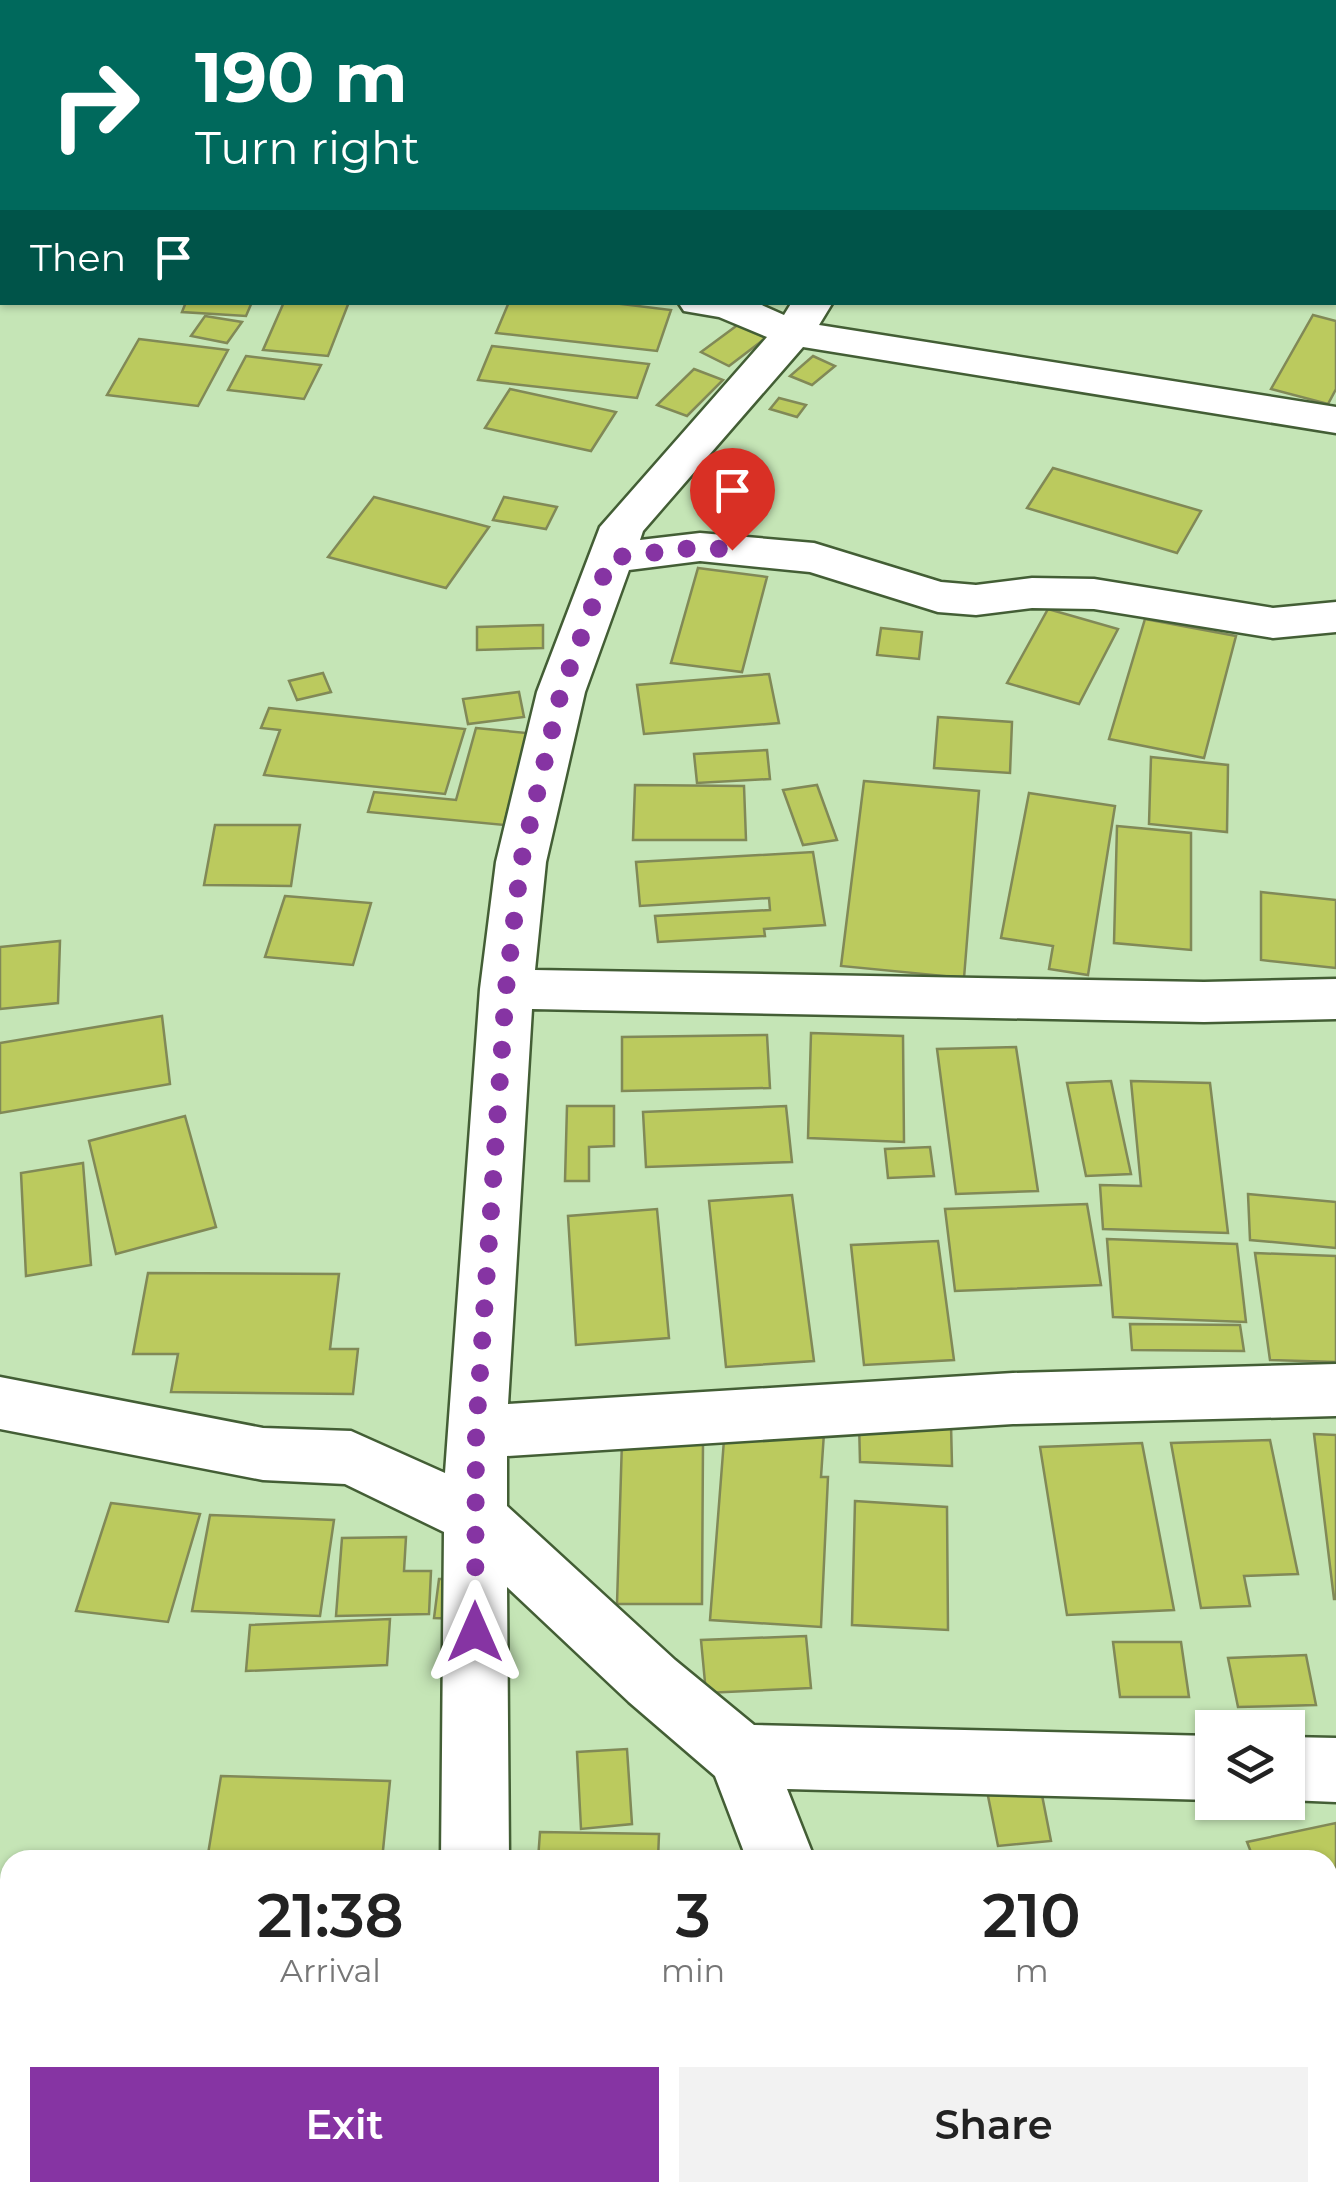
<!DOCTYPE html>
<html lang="en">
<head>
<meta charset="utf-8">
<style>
	body { margin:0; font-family:Montserrat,sans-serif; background:#f2f2f2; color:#222; height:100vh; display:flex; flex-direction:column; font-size:38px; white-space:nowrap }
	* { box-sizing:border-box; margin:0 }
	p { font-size:32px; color:#767676 }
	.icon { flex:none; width:55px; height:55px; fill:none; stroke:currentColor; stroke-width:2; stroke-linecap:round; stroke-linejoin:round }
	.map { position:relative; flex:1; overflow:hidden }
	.drawer { position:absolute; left:0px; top:1850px; width:1338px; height:352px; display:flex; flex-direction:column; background:#fff; border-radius:30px 30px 0 0; box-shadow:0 2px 8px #0004 }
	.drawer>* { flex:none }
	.banner { position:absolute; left:0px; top:0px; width:1338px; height:305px; box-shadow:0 2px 8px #0004; background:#00695c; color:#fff; overflow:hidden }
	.controls { position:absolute; left:1195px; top:1710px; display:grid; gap:20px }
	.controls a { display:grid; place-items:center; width:110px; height:110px; border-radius:0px; background:#fff; box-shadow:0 2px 8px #0004; font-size:50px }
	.pin { position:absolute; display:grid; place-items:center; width:85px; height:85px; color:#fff; margin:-102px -42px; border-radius:50% 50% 50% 0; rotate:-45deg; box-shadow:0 0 10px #0007 }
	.pin .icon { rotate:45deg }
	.me { position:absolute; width:110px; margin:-55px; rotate:0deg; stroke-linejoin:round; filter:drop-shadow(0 0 8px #0008) }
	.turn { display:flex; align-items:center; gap:35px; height:210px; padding:0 30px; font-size:45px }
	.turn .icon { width:130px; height:130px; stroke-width:2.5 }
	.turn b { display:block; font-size:70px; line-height:85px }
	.then { display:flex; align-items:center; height:95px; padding:0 30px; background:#0003; gap:20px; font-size:38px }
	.eta { display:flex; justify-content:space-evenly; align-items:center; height:170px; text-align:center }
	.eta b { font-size:60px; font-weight:600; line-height:70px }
	.action { display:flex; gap:20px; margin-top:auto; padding:20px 30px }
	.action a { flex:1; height:115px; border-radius:0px; background:#8634a3; color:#fff; font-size:40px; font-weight:600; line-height:115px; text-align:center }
	.action a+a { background:#f2f2f2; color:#222 }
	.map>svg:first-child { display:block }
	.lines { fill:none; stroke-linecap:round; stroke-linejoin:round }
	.river { fill:#3ebcbe; fill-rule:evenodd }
	.building { fill:#bbca5e; stroke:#818957; stroke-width:2.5 }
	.minor-casing { stroke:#435e35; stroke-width:5 }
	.minor { fill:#fff; fill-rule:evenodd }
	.route { stroke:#8634a3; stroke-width:18; stroke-dasharray:0 32.4 }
</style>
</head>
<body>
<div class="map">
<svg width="1336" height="2202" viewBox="0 0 1336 2202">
	<rect width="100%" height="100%" fill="#c5e5b6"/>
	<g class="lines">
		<!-- river -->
		<path class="river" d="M2 142V187L0 188V143Z"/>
	</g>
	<!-- building -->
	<g class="building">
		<path d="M186 302H252L246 316 182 312Z"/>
		<path d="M284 302H349L328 356 263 350Z"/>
		<path d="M509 302H605L671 310 657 351 496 333Z"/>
		<path d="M1313 315 1336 321V389L1328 404 1271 389Z"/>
		<path d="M205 316 242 322 227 343 191 336Z"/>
		<path d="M743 321 771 334 729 366 701 352Z"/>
		<path d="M139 339 228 350 198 406 107 395Z"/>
		<path d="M492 346 649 364 637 398 478 380Z"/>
		<path d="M246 356 321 365 304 399 228 390Z"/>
		<path d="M813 356 835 366 812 385 790 376Z"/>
		<path d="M694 369 723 380 687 416 657 405Z"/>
		<path d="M510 389 616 412 591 451 485 428Z"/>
		<path d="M779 398 806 405 797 417 770 409Z"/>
		<path d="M1053 468 1201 511 1177 553 1027 508Z"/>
		<path d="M374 497 489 527 446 588 328 557Z"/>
		<path d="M504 497 557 507 546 529 493 520Z"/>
		<path d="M698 568 767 577 742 672 671 663Z"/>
		<path d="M1048 609 1118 629 1079 704 1007 683Z"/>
		<path d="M1145 619 1236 636 1204 758 1109 739Z"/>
		<path d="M543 625V648L477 650V627Z"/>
		<path d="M881 628 922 632 919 659 877 655Z"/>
		<path d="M323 673 331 692 297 700 289 681Z"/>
		<path d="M769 674 779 723 644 734 637 685Z"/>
		<path d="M519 692 524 717 468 724 463 699Z"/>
		<path d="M269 708 465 729 445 794 264 775 280 730 261 728Z"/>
		<path d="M938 717 1012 722 1010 773 934 768Z"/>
		<path d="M476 728 527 733 504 825 368 812 374 792 456 800Z"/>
		<path d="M767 750 770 779 697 783 694 754Z"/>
		<path d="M1151 757 1228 765 1227 832 1149 824Z"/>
		<path d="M864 781 979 791 964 978 841 966Z"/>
		<path d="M635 785 744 786 746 840H633Z"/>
		<path d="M817 785 837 840 803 845 783 790Z"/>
		<path d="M1029 793 1115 806 1088 975 1049 969 1053 946 1001 938Z"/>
		<path d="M215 825H300L291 886 204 885Z"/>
		<path d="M1117 826 1191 833V950L1114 943Z"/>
		<path d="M813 852 825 925 764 929 765 936 658 942 655 916 770 910 769 898 640 906 636 862Z"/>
		<path d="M1261 892 1336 900V968L1261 960Z"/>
		<path d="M285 896 371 903 353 965 265 957Z"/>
		<path d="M60 941 58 1003 0 1009V947Z"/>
		<path d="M162 1016 170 1084 0 1113V1043Z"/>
		<path d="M811 1033 903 1036 904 1142 808 1138Z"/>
		<path d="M767 1035 770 1088 622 1091V1037Z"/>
		<path d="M1016 1047 1038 1191 956 1194 937 1049Z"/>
		<path d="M1111 1081 1131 1174 1086 1176 1067 1083Z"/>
		<path d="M1131 1081 1210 1083 1228 1233 1103 1229 1100 1185 1141 1186Z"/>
		<path d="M567 1106H614V1146L589 1147V1181H565Z"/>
		<path d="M786 1106 792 1162 646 1167 643 1112Z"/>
		<path d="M185 1116 216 1227 116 1254 89 1141Z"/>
		<path d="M930 1147 934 1176 888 1178 885 1149Z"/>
		<path d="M83 1163 91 1265 26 1276 21 1173Z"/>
		<path d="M1248 1194 1336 1202V1248L1250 1240Z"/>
		<path d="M792 1195 814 1361 726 1367 709 1201Z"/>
		<path d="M1087 1204 1101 1285 955 1291 945 1209Z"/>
		<path d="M657 1209 669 1338 576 1345 568 1216Z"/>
		<path d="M1107 1239 1237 1244 1246 1322 1113 1317Z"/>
		<path d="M938 1241 954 1360 864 1365 851 1245Z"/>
		<path d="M1255 1253 1336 1256V1362L1270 1360Z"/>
		<path d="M148 1273 339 1274 330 1349H358L353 1394 171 1392 178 1354H133Z"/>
		<path d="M1130 1324 1240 1325 1244 1351 1132 1350Z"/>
		<path d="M859 1421 951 1424 952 1466 860 1462Z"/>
		<path d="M725 1427 824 1433 821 1477H828L821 1627 710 1620Z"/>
		<path d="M1314 1434 1336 1435V1599H1334Z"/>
		<path d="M1270 1440 1298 1574 1244 1576 1250 1606 1201 1608 1171 1443Z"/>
		<path d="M622 1441 703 1442 702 1604H617Z"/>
		<path d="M1142 1443 1174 1610 1067 1615 1040 1447Z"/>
		<path d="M855 1501 947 1507 948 1630 852 1625Z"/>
		<path d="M111 1503 200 1514 168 1622 76 1611Z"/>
		<path d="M210 1515 334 1520 320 1616 192 1611Z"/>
		<path d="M406 1537 404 1571H431L429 1614 336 1616 342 1538Z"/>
		<path d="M439 1579H462L458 1619 434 1618Z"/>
		<path d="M390 1619 387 1665 246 1671 250 1625Z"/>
		<path d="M806 1636 811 1688 706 1693 701 1640Z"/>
		<path d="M1113 1642H1181L1189 1697H1120Z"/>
		<path d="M1306 1655 1316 1705 1238 1707 1228 1658Z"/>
		<path d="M627 1749 632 1824 581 1829 577 1752Z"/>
		<path d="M221 1776 390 1781 382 1860H207Z"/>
		<path d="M1040 1785 1051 1841 998 1846 987 1791Z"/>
		<path d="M1336 1823V2021L1328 2023V1860H1254L1247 1842Z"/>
		<path d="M540 1832 659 1834 658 1860H538Z"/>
		<rect x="0" y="1894" width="10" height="139"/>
		<path d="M1336 2030V2125L1332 2126 1328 2113V2032Z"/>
		<path d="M148 2192H245L247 2202H149Z"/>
		<path d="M566 2192H823V2202H565Z"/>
		<path d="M1080 2192H1161L1163 2202H1081Z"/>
	</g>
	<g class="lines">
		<defs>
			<g id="minor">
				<path d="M561 0H597V2H562Z"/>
				<rect x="1335" y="141" width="1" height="22"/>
				<path d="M678 302H755L784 315 792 302H833L819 325 1336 407V433L803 347 643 531 640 540 700 533 814 543 941 582 976 585 1032 578 1094 579 1273 608 1336 602V632L1273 638 1094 609 1032 608 976 615 938 612 810 572 700 561 629 570 585 692 546 862 535 970 1204 982 1336 979V1019L1204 1022 532 1009 508 1404 1013 1373 1336 1364V1416L1013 1424 507 1456V1506L675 1660 754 1725 1212 1736V1800L787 1789 815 1860H747L715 1776 629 1702 507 1587 509 1860H441L444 1532 345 1484 263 1480 0 1429V1377L263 1428 351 1431 445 1473 480 989 496 862 537 692 600 527 767 337 719 317 684 311Z"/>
				<path d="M1288 1737 1336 1738V1802L1288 1800Z"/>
				<path d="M423 2192H497L496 2202H422Z"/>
				<path d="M947 2192H1023L1027 2202H951Z"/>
			</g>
		</defs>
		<!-- minor casing -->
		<use href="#minor" class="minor-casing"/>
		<!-- minor -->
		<use href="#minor" class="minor"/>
	</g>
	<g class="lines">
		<!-- route -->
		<path class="route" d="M475 1632 476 1432 506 989 521 862 561 692 610 558 700 547 732 550"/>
	</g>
</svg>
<div class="controls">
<a><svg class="icon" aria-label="layers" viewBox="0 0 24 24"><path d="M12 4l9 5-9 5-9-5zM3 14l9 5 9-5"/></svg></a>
</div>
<div class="pin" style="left:732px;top:550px;background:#d93025"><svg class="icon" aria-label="arrive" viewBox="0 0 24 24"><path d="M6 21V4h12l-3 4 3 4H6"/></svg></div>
<svg class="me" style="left:475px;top:1632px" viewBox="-20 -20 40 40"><path d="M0-17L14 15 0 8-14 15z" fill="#8634a3" stroke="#fff" stroke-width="4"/></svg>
<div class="banner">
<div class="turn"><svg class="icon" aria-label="right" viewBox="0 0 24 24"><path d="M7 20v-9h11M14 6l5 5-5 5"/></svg><div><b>190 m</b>Turn right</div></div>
<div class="then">Then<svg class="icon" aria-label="arrive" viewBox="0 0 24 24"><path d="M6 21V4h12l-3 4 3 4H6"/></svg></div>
</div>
<section class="drawer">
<div class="eta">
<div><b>21:38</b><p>Arrival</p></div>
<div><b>3</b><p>min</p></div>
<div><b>210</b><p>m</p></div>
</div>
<div class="action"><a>Exit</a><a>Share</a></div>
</section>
</div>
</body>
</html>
